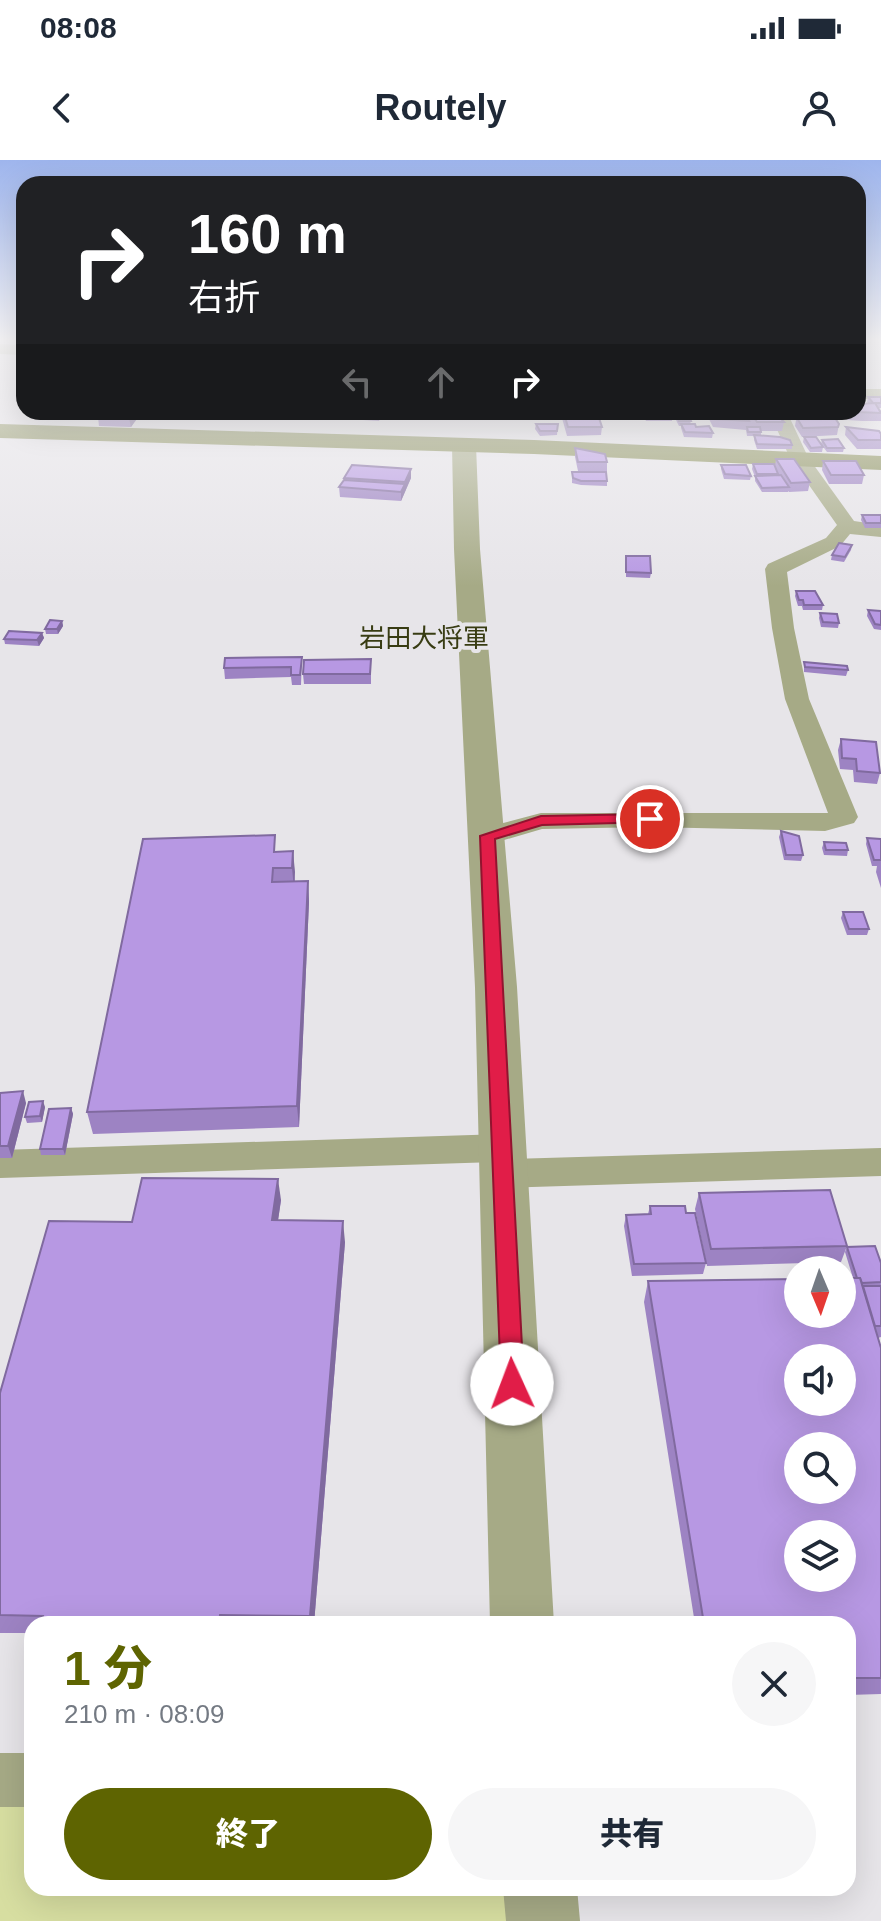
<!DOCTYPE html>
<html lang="ja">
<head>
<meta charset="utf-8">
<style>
	body { margin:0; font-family:Helvetica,"Noto Sans JP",sans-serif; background:#f6f6f7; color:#1f2937; height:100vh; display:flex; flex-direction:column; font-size:30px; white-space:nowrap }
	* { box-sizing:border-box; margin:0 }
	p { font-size:26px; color:#747a83 }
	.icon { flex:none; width:44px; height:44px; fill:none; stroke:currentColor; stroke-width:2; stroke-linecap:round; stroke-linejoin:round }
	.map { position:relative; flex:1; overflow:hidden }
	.sheet { position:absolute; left:24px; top:1456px; width:832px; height:280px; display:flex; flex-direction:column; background:#fff; border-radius:24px; box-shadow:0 8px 32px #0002 }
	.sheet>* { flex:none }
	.banner { position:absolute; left:16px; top:16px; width:850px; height:244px; border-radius:24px; box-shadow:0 8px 32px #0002; background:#202124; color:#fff; overflow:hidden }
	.needle { width:52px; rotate:178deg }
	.buttons { position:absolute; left:784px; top:1096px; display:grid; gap:16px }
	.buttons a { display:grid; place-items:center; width:72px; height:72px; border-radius:50%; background:#fff; box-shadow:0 8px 32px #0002; font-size:40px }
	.pin { position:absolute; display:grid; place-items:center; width:68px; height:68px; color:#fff; margin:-34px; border:4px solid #fff; border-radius:50%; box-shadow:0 2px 8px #0007 }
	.me { position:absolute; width:88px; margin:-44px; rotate:358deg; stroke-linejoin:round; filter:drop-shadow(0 0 6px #0008) }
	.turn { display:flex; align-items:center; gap:28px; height:168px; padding:0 40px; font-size:36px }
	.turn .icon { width:104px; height:104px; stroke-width:2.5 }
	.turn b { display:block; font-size:56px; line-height:68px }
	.lanes { display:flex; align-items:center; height:76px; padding:0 40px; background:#0003; justify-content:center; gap:40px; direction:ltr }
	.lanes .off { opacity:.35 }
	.round { display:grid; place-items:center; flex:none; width:84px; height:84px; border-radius:42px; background:#f6f6f7 }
	.summary { display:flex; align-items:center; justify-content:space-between; height:136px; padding:0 40px }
	h1 { font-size:48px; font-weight:800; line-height:60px; color:#5e6401 }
	.button { display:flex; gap:16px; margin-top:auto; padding:16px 40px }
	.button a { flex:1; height:92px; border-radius:48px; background:#5e6401; color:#fff; font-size:32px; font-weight:800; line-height:92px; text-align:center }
	.button a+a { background:#f6f6f7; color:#1f2937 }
	.status { display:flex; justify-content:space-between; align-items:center; height:56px; padding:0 40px; background:#fff; direction:ltr }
	.status svg { height:22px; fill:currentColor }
	header { display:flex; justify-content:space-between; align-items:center; height:104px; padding:0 40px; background:#fff; font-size:36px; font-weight:800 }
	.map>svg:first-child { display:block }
	.green { fill:#d7dea1 }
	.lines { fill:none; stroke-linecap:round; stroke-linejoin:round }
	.minor { fill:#a6aa86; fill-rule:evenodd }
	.tertiary { fill:#a6aa86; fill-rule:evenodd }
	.secondary { fill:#878d56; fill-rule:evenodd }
	.wall { fill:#9d83c3 }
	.shaded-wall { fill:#806a9f }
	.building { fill:#b798e3; stroke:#806a9f; stroke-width:2; fill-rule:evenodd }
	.route { fill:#e11d48; stroke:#92132f; stroke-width:2 }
	.labels { text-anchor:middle; stroke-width:8; stroke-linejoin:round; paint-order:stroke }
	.far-neighbourhood-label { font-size:26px; fill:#383c13; stroke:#e7e5e9 }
</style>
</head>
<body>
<div class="status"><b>08:08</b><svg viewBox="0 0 49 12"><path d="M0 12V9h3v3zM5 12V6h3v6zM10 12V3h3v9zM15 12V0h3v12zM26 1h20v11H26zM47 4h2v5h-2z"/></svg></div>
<header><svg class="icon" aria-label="back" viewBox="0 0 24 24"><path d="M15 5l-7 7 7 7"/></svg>Routely<svg class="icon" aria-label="person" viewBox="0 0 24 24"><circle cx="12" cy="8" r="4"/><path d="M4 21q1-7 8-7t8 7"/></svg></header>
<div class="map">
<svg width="881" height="1761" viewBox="0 0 881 1761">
	<rect width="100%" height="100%" fill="#e7e5e9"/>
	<!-- green -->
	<path class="green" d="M0 1641H32V1728H506L509 1761H0Z"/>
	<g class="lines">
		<!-- minor -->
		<g class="minor">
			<path d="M0 184 24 185V195L0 194Z"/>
			<rect x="858" y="229" width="23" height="10"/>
			<path d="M545 252H573L564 257 548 256Z"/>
			<path d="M769 252H787L808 297 854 361 881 365V377L850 374 840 386 787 412 794 468 809 539 858 657 854 663 825 671 650 667 542 669 487 685 477 682 473 676 477 670 541 653H828L785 539 772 468 765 409 768 404 826 378 837 365 790 298Z"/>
			<path d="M503 974 516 978 521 988 516 998 511 999 881 988V1016L504 1028 491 1024 485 1014 491 1004 496 1002 0 1018V990Z"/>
			<rect x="0" y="1593" width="32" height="54"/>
		</g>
		<!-- tertiary -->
		<g class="tertiary">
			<path d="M464 278 472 280 476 285 480 389 517 827 554 1464H490L475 827 454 389 452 285 456 280Z"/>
			<path d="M503 1728H577L580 1761H506Z"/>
		</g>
		<!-- secondary -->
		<path class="secondary" d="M0 264 534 280 881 296V310L534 294 0 278Z"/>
	</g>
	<!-- wall -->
	<g class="wall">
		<path d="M868 237H881V248H879L881 251V261H862L848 260 844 254V252H858L869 244 867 242Z"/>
		<path d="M102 252H141V253L131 267 99 266 98 257Z"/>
		<path d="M383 252 379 261 363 260 362 255Z"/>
		<path d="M644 252 672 256V261H646L643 255Z"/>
		<path d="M675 252 691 261 690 264 713 273 712 278 684 277 681 268V266H679L674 256Z"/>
		<path d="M699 252H743L744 254 745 252H774L784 262 782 271H761V275L792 285V289H757L754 280V276H747L746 270 713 267 709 259V257H706Z"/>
		<path d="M788 252H829L828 258 839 264 837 275 802 277 795 266 796 260H794Z"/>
		<path d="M562 254 602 267 601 275 567 276 562 258Z"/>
		<path d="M536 264H558L557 275 540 276 535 269Z"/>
		<path d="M846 267 881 274V289H857L845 275Z"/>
		<path d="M804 277 823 287 822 292H810L803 282Z"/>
		<path d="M822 280 844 288 843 292H827L821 284Z"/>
		<path d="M575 288 607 302V311H578L575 297Z"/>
		<path d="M776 299 810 322 808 331 789 332 788 331V332H762L755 321V317L752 309 753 304 775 306Z"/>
		<path d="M823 301 864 315 862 324H829L822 310Z"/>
		<path d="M721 305 751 316 750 320 724 319 721 309Z"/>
		<path d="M572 312 607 321V326L581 325 572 323Z"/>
		<path d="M344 318H411L401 341 340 337 339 327 344 320Z"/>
		<path d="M862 355H881V368H865L861 360Z"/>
		<path d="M852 385 851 390 844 402 831 400 832 395Z"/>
		<path d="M626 396 651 413 650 418 626 417Z"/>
		<path d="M796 431 823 445 822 450H803L802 446H798L795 436Z"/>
		<path d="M868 450 881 451V470L874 469 867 456Z"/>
		<path d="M820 453 839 463 838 468 821 467 819 458Z"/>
		<path d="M62 461 63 466 58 474H46L45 469Z"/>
		<path d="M42 473 44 478 39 486 5 484 4 479Z"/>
		<path d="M302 497 301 525H292L291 517 225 519 224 508Z"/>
		<path d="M371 499V524H304L303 514Z"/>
		<path d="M804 502 848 510 846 516 804 512Z"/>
		<path d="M841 579 880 613 877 624 854 622 853 610 840 609 838 590Z"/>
		<path d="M781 671 803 695 801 701 784 700 779 677Z"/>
		<path d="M867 678 881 679V728L876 712 877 706H872L866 684Z"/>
		<path d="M824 682 848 690 847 696 824 695 822 688Z"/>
		<path d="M277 691H293L295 721H308L309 742 299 967 93 974 87 952Z"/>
		<path d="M843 752 869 769 867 775H847L841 758Z"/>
		<path d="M0 933 26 943 12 998H0Z"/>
		<path d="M45 947 42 962 27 963 25 957Z"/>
		<path d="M71 948 73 954 65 995H41L40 989Z"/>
		<path d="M699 1033 847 1086 841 1102 707 1106 695 1049Z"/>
		<path d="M281 1040 278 1060 345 1082 314 1464H32V1473H0V1233L132 1062Z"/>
		<path d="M650 1046 706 1103 703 1114 632 1116 624 1066 626 1055 648 1054Z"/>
		<path d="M847 1087 881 1103V1177L878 1178 881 1188V1534L848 1535V1464H695L644 1142 648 1121 853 1118 845 1092Z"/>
		<path d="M32 1502V1538L26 1528Z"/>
	</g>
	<!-- shaded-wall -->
	<g class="shaded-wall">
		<path d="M134 252 141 253 131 267 129 258Z"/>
		<path d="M411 309V318L401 341V332Z"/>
		<path d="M62 461 63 466 58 474 57 469Z"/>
		<path d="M42 473 44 478 39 486 37 480Z"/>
		<path d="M293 691 295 712 294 729 292 708Z"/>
		<path d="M308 721 309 742 299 967 297 946Z"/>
		<path d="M23 931 26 943 12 998 8 986Z"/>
		<path d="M43 941 45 947 42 962 40 956Z"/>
		<path d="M71 948 73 954 65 995 63 989Z"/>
		<path d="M278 1019 281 1040 275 1081 272 1060Z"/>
		<path d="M343 1061 345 1082 314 1464H312L310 1456Z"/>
	</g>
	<!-- building -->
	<g class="building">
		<path d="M868 237H881V243H873Z"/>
		<path d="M875 243 881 253 857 252H858V244Z"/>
		<path d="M102 252H134L129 258 98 257Z"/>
		<path d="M364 252H381L379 256 362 255Z"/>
		<path d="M644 252H670L672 256H646Z"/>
		<path d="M675 252H687L691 261H679Z"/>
		<path d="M711 252H743L749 261 714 259Z"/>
		<path d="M746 252H774L784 262H757L755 259H750Z"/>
		<path d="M562 254H573L574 257H565V259H564Z"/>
		<path d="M565 257 599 258 602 267H568Z"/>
		<path d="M797 258H835L839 264 838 267 803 268Z"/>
		<path d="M536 264H558L557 271H540Z"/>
		<path d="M681 264H695L696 267 709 266 713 273 685 272Z"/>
		<path d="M747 267H760L761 272H748Z"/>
		<path d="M846 267 879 271 881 274V280H858Z"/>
		<path d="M754 275 780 277 790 280 792 285 757 284Z"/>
		<path d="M804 277H816L823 287 811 288Z"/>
		<path d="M838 279 844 288H827L822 280Z"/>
		<path d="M575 288 605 294 607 302H578Z"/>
		<path d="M776 299H794L810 322 791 323Z"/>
		<path d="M823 301H856L864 315H831Z"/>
		<path d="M753 304H774L778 314H757Z"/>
		<path d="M352 305 411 309 405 322 344 318Z"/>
		<path d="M721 305H746L751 316 725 314Z"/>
		<path d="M572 312H606L607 321H581L573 318Z"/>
		<path d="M781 315 789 327 762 328 755 316Z"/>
		<path d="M344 320 405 324 401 332 339 327Z"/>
		<path d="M862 355H881V363H866Z"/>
		<path d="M839 383 852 385 845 397 832 395Z"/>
		<path d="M626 396H650L651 413 626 412Z"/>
		<path d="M796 431H815L823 445H804L803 440H799Z"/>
		<path d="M868 450 881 451V465L875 464Z"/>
		<path d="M820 453 837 454 839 463 823 462Z"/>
		<path d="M50 460 62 461 57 469H45Z"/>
		<path d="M9 471 42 473 37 480 4 479Z"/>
		<path d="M302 497 300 515H291V507L224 508 225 498Z"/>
		<path d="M371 499 370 514H303L304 500Z"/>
		<path d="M804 502 847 506 848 510 805 507Z"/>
		<path d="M841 579 876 582 880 613 857 611 856 599 842 598Z"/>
		<path d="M781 671 799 676 803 695H786Z"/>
		<path d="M275 675 274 692 293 691 292 708H273L272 722 308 721 297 946 87 952 143 679Z"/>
		<path d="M867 678 881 679V700H874Z"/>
		<path d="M824 682 846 683 848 690H826Z"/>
		<path d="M843 752H863L869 769H849Z"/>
		<path d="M23 931 8 986H0V933Z"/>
		<path d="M43 941 40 956 25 957 29 942Z"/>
		<path d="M71 948 63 989H40L49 949Z"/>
		<path d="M142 1018 278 1019 272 1060 343 1061 310 1456 220 1455 219 1464H41L43 1456 0 1455V1233L49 1061 132 1062Z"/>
		<path d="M830 1030 847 1086 711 1089 699 1033Z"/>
		<path d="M650 1046H685L686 1053H695L706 1103 634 1104 626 1055 651 1054Z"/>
		<path d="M875 1086 881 1103V1122L862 1123 860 1118H857L847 1087Z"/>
		<path d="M842 1118H860L881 1188V1518H848V1464H704L648 1121 798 1119V1154H842ZM798 1198H842V1242H798ZM798 1286H842V1330H798ZM798 1374H842V1418H798Z"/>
		<path d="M863 1126H881V1166H875Z"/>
		<path d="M32 1502V1528H26Z"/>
	</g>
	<!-- sky -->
	<linearGradient id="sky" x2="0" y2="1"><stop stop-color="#9eb5ed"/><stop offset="0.42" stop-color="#f4f3f5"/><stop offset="1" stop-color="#f4f3f5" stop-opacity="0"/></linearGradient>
	<rect width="881" height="426" fill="url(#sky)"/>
	<!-- route -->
	<path class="route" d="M650 654 658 659 656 662 542 665 495 679 524 1224 520 1231 512 1234 504 1231 501 1224 480 676 541 656Z"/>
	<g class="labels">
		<!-- far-neighbourhood labels -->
		<g class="far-neighbourhood-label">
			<text x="424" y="487">岩田大将軍</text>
		</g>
	</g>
</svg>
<div class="buttons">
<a><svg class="needle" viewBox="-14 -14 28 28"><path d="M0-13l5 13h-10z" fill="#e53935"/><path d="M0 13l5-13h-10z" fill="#747a83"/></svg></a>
<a><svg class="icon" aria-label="sound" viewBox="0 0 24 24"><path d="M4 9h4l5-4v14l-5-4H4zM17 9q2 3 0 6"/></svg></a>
<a><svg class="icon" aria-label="search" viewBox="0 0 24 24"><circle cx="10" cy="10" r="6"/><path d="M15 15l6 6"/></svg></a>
<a><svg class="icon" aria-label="layers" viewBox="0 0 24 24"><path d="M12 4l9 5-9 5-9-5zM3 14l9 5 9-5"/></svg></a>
</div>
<div class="pin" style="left:650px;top:659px;background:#d93025"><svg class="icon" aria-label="arrive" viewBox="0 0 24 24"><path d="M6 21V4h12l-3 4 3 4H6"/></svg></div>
<svg class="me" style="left:512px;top:1224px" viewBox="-20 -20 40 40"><circle r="19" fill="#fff"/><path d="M0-13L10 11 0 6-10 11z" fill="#e11d48"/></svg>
<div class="banner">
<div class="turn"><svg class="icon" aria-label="right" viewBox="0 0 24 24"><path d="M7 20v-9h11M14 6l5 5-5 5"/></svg><div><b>160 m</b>右折</div></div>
<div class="lanes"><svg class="icon off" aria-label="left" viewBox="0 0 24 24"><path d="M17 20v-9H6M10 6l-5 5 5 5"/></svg><svg class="icon off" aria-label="ahead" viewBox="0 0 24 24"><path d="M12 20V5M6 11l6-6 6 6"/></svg><svg class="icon" aria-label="right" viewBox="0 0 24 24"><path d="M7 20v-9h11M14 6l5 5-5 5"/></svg></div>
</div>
<section class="sheet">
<div class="summary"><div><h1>1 分</h1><p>210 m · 08:09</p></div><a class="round"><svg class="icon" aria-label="close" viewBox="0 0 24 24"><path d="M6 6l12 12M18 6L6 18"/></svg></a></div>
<div class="button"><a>終了</a><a>共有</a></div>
</section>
</div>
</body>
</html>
